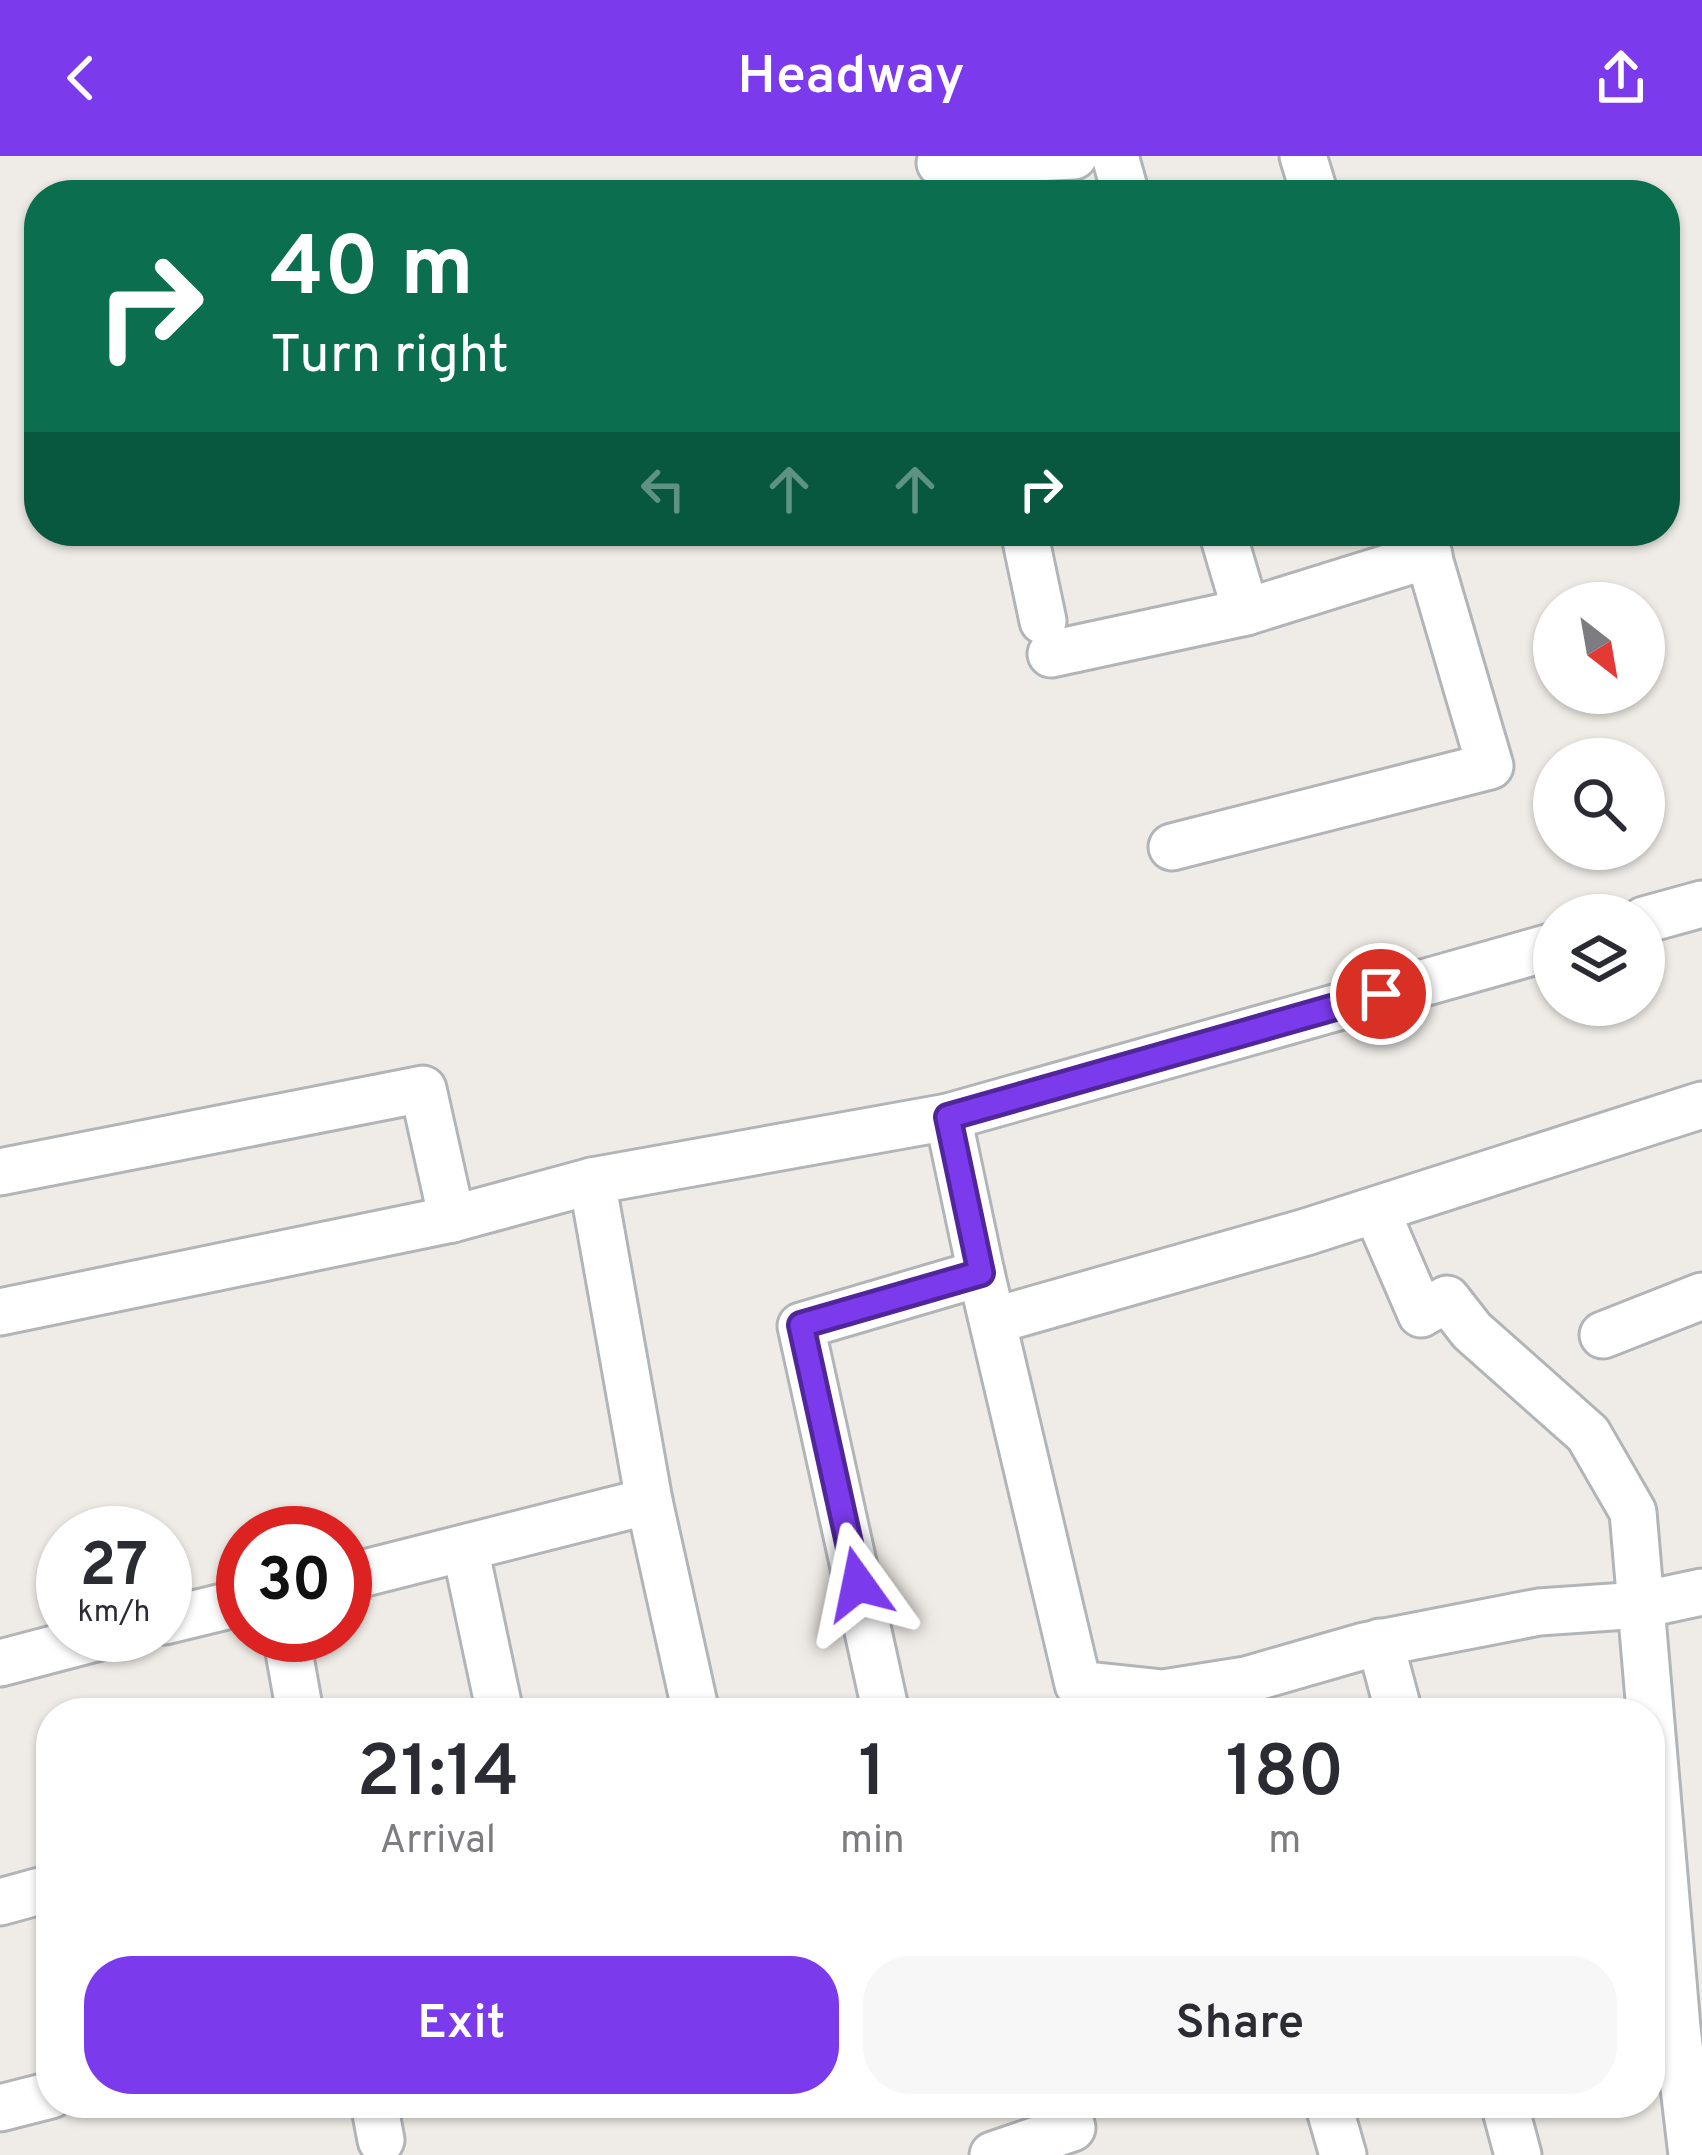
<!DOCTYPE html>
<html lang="en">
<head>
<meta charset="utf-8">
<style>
	body { margin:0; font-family:Overpass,sans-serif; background:#f7f7f7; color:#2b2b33; height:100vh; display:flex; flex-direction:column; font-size:45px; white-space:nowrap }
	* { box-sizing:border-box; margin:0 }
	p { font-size:39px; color:#7c7c81 }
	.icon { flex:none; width:66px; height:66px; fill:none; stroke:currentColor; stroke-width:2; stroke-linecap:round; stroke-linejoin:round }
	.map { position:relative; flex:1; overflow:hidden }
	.side { position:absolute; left:36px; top:1542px; width:1629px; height:420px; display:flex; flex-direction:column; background:#fff; border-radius:48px; box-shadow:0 3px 9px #0004 }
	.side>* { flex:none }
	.top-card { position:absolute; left:24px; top:24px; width:1656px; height:366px; border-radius:48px; box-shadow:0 3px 9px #0004; background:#0b6e4f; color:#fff; overflow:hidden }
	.needle { width:78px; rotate:149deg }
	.controls { position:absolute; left:1533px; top:426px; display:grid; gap:24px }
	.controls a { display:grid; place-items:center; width:132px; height:132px; border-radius:50%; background:#fff; box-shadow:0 3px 9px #0004; font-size:60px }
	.speed { position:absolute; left:36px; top:1350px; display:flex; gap:24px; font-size:60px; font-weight:700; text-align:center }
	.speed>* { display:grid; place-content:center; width:156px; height:156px; border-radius:50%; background:#fff; box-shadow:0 3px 9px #0004; line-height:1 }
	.speed small { font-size:30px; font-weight:400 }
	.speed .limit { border:18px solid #d22; background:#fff; color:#111 }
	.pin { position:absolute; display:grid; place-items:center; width:102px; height:102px; color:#fff; margin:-51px; border:6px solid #fff; border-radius:50%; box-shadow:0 3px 12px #0007 }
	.me { position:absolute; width:132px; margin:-66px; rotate:348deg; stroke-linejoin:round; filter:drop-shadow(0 0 9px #0008) }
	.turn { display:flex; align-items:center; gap:42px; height:252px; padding:0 48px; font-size:54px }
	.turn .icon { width:156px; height:156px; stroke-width:2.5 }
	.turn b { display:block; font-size:84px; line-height:102px }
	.lanes { display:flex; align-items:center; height:114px; padding:0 48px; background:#0003; justify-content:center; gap:60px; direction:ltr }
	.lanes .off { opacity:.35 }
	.eta { display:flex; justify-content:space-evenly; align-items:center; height:204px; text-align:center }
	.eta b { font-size:72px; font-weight:600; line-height:84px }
	.cta { display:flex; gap:24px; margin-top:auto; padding:24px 48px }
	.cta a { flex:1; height:138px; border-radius:48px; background:#7c3aed; color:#fff; font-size:48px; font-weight:600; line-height:138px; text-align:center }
	.cta a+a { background:#f7f7f7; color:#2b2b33 }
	header { display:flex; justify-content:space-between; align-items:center; height:156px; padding:0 48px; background:#7c3aed; color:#fff; font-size:54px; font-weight:600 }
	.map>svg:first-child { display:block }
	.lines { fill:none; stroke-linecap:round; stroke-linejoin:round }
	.minor-casing { stroke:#b2b5b8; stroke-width:51 }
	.minor { stroke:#fff; stroke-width:45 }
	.route-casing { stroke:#51269a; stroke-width:30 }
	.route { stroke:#7c3aed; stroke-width:21 }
</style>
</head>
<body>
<header><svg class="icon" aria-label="back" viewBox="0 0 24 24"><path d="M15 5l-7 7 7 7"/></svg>Headway<svg class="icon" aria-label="share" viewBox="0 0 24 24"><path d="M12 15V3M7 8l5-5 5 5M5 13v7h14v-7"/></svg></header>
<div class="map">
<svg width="1702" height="1999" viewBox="0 0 1702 1999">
	<rect width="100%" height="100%" fill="#efece7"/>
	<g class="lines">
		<defs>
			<g id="minor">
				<path d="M1115 0 1126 39"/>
				<path d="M1303 0 1315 39"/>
				<path d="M940 7 1074 0"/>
				<path d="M1024 375 1043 465"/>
				<path d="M1222 375 1246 456"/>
				<path d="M1051 498 1246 456 1429 399"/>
				<path d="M1172 691 1490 610 1421 375"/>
				<path d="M1644 764 1702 748"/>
				<path d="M0 1016 423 933 452 1063"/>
				<path d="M1376 1054 1421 1158 1447 1143 1472 1175 1588 1278 1633 1356 1677 1872 1692 1999"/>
				<path d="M981 1117 1078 1528 1163 1537 1246 1524 1364 1490 1539 1456 1641 1449 1702 1436"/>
				<path d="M0 1156 452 1063 592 1025 948 961 1554 790"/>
				<path d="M993 1165 1306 1076 1702 949"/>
				<path d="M1603 1179 1702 1140"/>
				<path d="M649 1345 696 1557"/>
				<path d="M465 1392 500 1557"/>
				<path d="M345 1422 649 1345 592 1025"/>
				<path d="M165 1465 243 1446"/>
				<path d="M286 1479 300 1557"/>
				<path d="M1380 1486 1399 1557"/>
				<path d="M0 1507 107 1479"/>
				<path d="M886 1557 801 1170 981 1117 948 961"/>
				<path d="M0 1746 51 1732"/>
				<path d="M374 1947 381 1984"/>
				<path d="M1328 1947 1343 1999"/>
				<path d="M1504 1947 1518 1999"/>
				<path d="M0 1952 51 1939"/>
				<path d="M993 1999 1072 1972 1066 1947"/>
			</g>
		</defs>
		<!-- minor casing -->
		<use href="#minor" class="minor-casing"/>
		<!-- minor -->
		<use href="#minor" class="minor"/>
	</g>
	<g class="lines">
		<defs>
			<path id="route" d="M858 1428 801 1169 981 1117 948 961 1381 838"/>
		</defs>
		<!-- route casing -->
		<use href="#route" class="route-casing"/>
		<!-- route -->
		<use href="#route" class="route"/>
	</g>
</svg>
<div class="controls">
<a><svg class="needle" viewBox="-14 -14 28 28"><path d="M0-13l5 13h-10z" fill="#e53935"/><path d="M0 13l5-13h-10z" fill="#7c7c81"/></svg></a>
<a><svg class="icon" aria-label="search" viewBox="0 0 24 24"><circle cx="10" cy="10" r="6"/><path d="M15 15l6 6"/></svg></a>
<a><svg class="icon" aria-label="layers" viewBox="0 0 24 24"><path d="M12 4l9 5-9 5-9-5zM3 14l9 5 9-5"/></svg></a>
</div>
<div class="speed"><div>27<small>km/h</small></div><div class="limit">30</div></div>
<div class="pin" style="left:1381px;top:838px;background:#d93025"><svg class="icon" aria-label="arrive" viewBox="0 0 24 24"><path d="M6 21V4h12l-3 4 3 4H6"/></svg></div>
<svg class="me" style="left:858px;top:1428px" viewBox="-20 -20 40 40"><path d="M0-17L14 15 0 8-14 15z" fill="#7c3aed" stroke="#fff" stroke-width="4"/></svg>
<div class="top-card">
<div class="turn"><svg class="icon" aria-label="right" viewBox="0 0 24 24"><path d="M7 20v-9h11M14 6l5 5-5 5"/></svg><div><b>40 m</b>Turn right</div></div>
<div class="lanes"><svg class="icon off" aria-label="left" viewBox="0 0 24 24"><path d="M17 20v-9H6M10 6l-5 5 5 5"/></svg><svg class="icon off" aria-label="ahead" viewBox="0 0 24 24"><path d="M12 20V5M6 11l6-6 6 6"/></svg><svg class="icon off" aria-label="ahead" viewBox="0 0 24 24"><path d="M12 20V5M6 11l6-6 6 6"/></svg><svg class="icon" aria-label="right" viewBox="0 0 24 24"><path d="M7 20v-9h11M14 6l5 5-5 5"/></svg></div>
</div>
<section class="side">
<div class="eta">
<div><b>21:14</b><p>Arrival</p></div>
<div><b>1</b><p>min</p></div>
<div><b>180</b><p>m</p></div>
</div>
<div class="cta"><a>Exit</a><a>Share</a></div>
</section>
</div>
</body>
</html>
